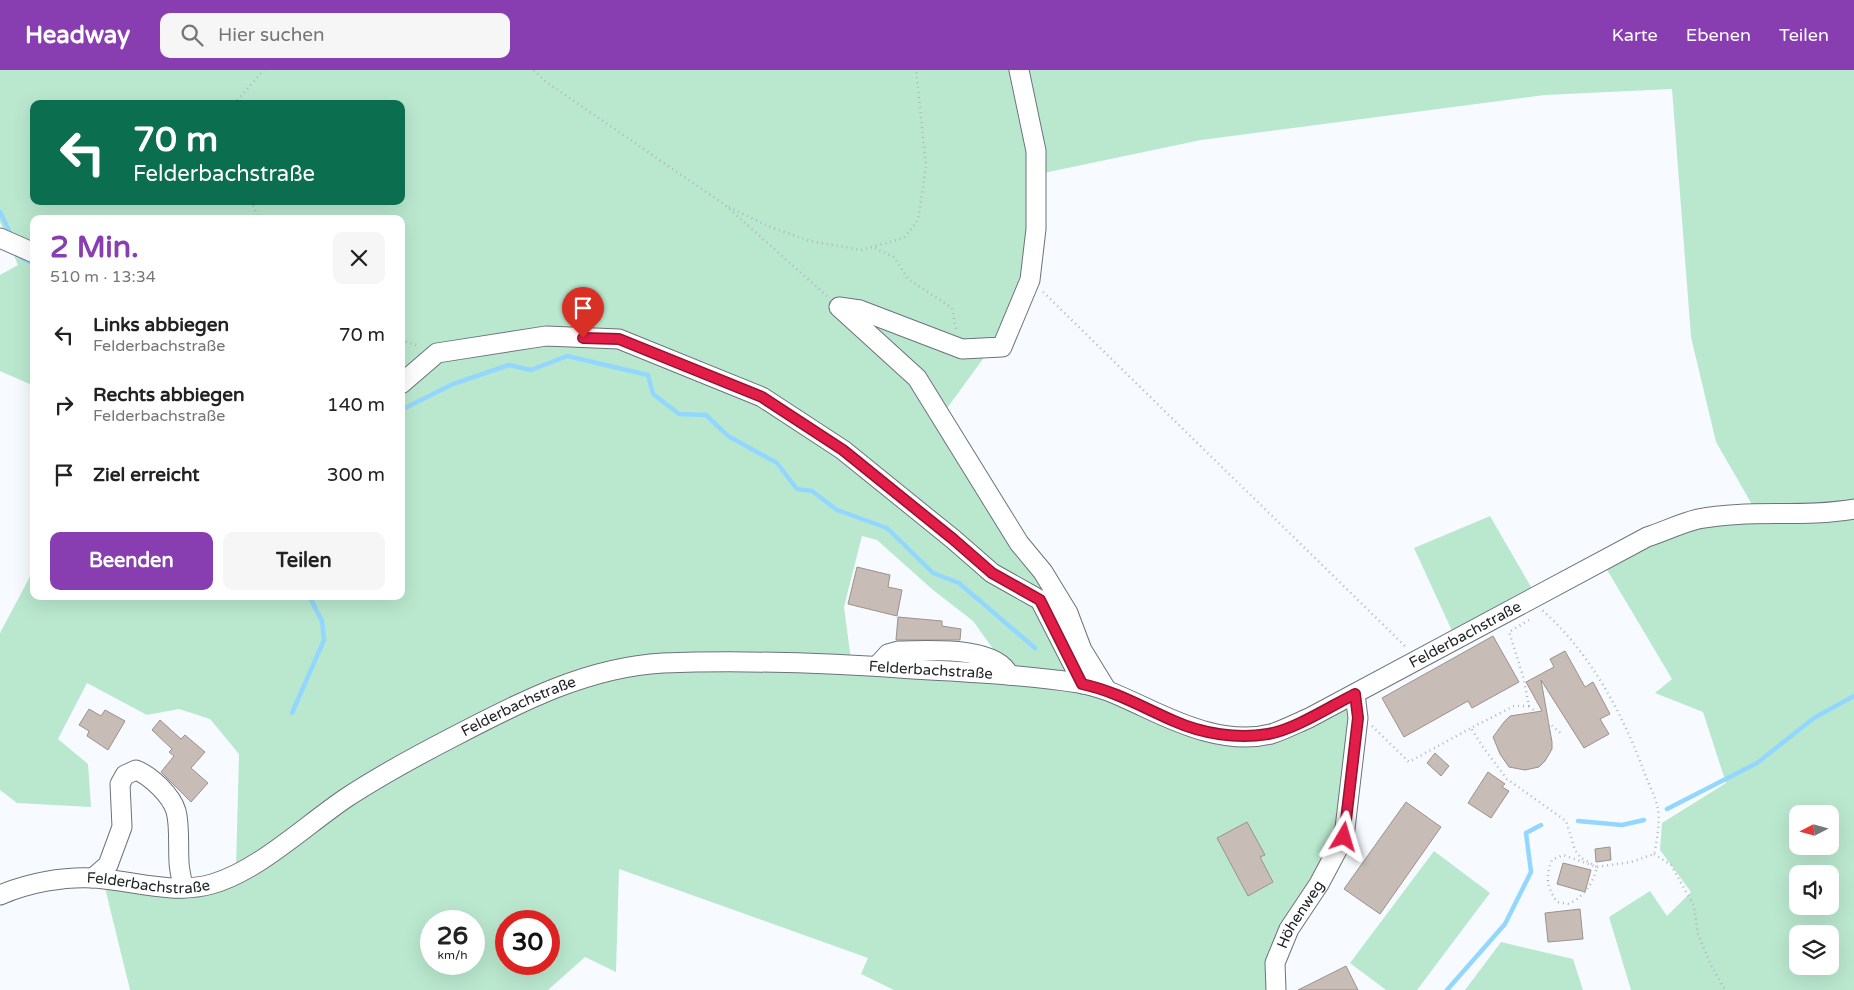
<!DOCTYPE html>
<html lang="de">
<head>
<meta charset="utf-8">
<style>
	body { margin:0; font-family:"Varela Round",sans-serif; background:#f6f6f6; color:#222; height:100vh; display:flex; flex-direction:column; font-size:19px; white-space:nowrap }
	* { box-sizing:border-box; margin:0 }
	p { font-size:16px; color:#767676 }
	.icon { flex:none; width:28px; height:28px; fill:none; stroke:currentColor; stroke-width:2; stroke-linecap:round; stroke-linejoin:round }
	.map { position:relative; flex:1; overflow:hidden }
	.drawer { position:absolute; left:30px; top:145px; width:375px; height:385px; display:flex; flex-direction:column; background:#fff; border-radius:10px; box-shadow:0 5px 20px #0002 }
	.drawer>* { flex:none }
	.top-card { position:absolute; left:30px; top:30px; width:375px; height:105px; border-radius:10px; box-shadow:0 5px 20px #0002; background:#0b6e4f; color:#fff; overflow:hidden }
	.needle { width:32px; rotate:264deg }
	.fabs { position:absolute; left:1789px; top:735px; display:grid; gap:10px }
	.fabs a { display:grid; place-items:center; width:50px; height:50px; border-radius:10px; background:#fff; box-shadow:0 5px 20px #0002; font-size:25px }
	.speed { position:absolute; left:420px; top:840px; display:flex; gap:10px; font-size:25px; font-weight:700; text-align:center }
	.speed>* { display:grid; place-content:center; width:65px; height:65px; border-radius:50%; background:#fff; box-shadow:0 5px 20px #0002; line-height:1 }
	.speed small { font-size:12px; font-weight:400 }
	.speed .limit { border:8px solid #d22; background:#fff; color:#111 }
	.pin { position:absolute; display:grid; place-items:center; width:42px; height:42px; color:#fff; margin:-51px -21px; border-radius:50% 50% 50% 0; rotate:-45deg; box-shadow:0 0 5px #0007 }
	.pin .icon { rotate:45deg }
	.me { position:absolute; width:55px; margin:-28px; rotate:7deg; stroke-linejoin:round; filter:drop-shadow(0 0 4px #0008) }
	.turn { display:flex; align-items:center; gap:18px; height:105px; padding:0 20px; font-size:22px }
	.turn .icon { width:65px; height:65px; stroke-width:2.5 }
	.turn b { display:block; font-size:35px; line-height:42px }
	.round { display:grid; place-items:center; flex:none; width:52px; height:52px; border-radius:10px; background:#f6f6f6 }
	.headline { display:flex; align-items:center; justify-content:space-between; height:85px; padding:0 20px }
	h1 { font-size:30px; font-weight:800; line-height:38px; color:#883eb0 }
	.button { display:flex; gap:10px; margin-top:auto; padding:10px 20px }
	.button a { flex:1; height:58px; border-radius:10px; background:#883eb0; color:#fff; font-size:20px; font-weight:800; line-height:58px; text-align:center }
	.button a+a { background:#f6f6f6; color:#222 }
	ul { padding:0; list-style:none }
	li { display:flex; align-items:center; gap:15px; height:70px; padding:0 20px }
	li div { flex:1 }
	li b { display:block; font-size:19px }
	li em { font-style:normal }
	header { display:flex; align-items:center; gap:30px; box-sizing:border-box; height:70px; padding:0 25px; background:#883eb0; color:#fff }
	header strong { font-size:24px }
	nav { display:flex; gap:28px; margin-inline-start:auto; font-size:18px }
	.search { width:350px; height:45px; background:#f6f6f6; display:flex; align-items:center; gap:12px; box-sizing:border-box; padding:0 18px; border-radius:10px; color:#767676; font-size:19px }
	.map>svg:first-child { display:block }
	.green { fill:#bae8cf; fill-rule:evenodd }
	.lines { fill:none; stroke-linecap:round; stroke-linejoin:round }
	.stream { stroke:#93d7fe; stroke-width:4.5 }
	.building { fill:#c7bcb6; stroke:#9b928b }
	.minor-casing { stroke:#6b737a; stroke-width:21 }
	.path { stroke:#b2b6ba; stroke-width:2.5; stroke-dasharray:1 4; stroke-linecap:butt }
	.minor { stroke:#fff; stroke-width:19 }
	.route-casing { stroke:#92132f; stroke-width:12 }
	.route { stroke:#e11d48; stroke-width:9 }
	.labels { text-anchor:middle; stroke-width:4.5; stroke-linejoin:round; paint-order:stroke }
	.street-label { font-size:15px; fill:#1d2124; stroke:#f7fbff }
</style>
</head>
<body>
<header>
<strong>Headway</strong>
<div class="search"><svg class="icon" aria-label="search" viewBox="0 0 24 24"><circle cx="10" cy="10" r="6"/><path d="M15 15l6 6"/></svg>Hier suchen</div>
<nav><a>Karte</a><a>Ebenen</a><a>Teilen</a></nav>
</header>
<div class="map">
<svg width="1854" height="920" viewBox="0 0 1854 920">
	<rect width="100%" height="100%" fill="#f7fbff"/>
	<!-- green -->
	<g class="green">
		<path d="M0 0H1015L1029 53 1032 171 1007 256 937 352 1040 506 1093 607 1006 597 973 551 933 520 877 470 862 466 844 537 851 590 610 594 352 715 318 736 236 797 239 684 210 649 179 639 147 645 87 613 58 669 88 694 91 737 17 733 0 720V563L34 499V526H401V149H34V316L0 301V205L18 195 0 152ZM34 34H401V131H34Z"/>
		<path d="M1023 0H1854V920H1631L1609 847 1650 821 1667 846 1691 822 1660 780 1662 753 1726 713 1703 642 1655 623 1672 609 1606 498C1635 481 1664 462 1697 456 1731 450 1767 456 1802 453L1800 437 1754 438 1716 372 1691 267 1672 19 1545 25 1201 70 1039 104ZM1798 744H1830V776H1798ZM1798 804H1830V836H1798ZM1798 864H1830V896H1798Z"/>
		<path d="M1490 446 1534 522 1453 563 1414 478Z"/>
		<path d="M734 599 994 610 1098 623 1231 674 1342 638 1351 643 1337 766 1271 920H894L861 904 868 888 619 799 616 902 585 887 548 920H130L105 818 204 823 340 737 492 654 601 610 657 601ZM431 851H474V894H431ZM506 851H549V894H506Z"/>
		<path d="M1434 781 1490 823 1417 920H1386L1350 893Z"/>
		<path d="M1501 872 1573 889 1583 920H1465Z"/>
	</g>
	<g class="lines">
		<!-- stream -->
		<g class="stream">
			<path d="M0 142 10 163"/>
			<path d="M22 188 34 194"/>
			<path d="M401 340 453 314 509 295 531 300 567 286 648 305 653 324 679 344 706 345 728 366 777 393 797 419 812 421 837 440 887 458 933 503 959 513 1035 578"/>
			<path d="M292 643 324 570 322 551 309 526"/>
			<path d="M1667 739 1757 693 1814 648 1854 626"/>
			<path d="M1578 751 1622 755 1644 750"/>
			<path d="M1447 920 1505 854 1531 802 1526 763 1541 755"/>
		</g>
	</g>
	<!-- building -->
	<g class="building">
		<path d="M857 497 890 505 888 517 902 520 897 546 848 534Z"/>
		<path d="M898 547 942 551V556L961 559 960 570H896Z"/>
		<path d="M1493 566 1519 612 1472 638 1468 631 1404 667 1382 628Z"/>
		<path d="M1565 581 1585 617 1593 612 1610 644 1600 649 1609 664 1584 678 1541 610 1552 672V679L1545 691 1539 697 1525 700 1509 697 1500 684 1493 667 1504 652 1510 646 1542 641 1526 612 1554 597 1550 589Z"/>
		<path d="M89 639 101 646 105 640 125 651 108 680 87 666 89 661 79 655Z"/>
		<path d="M160 650 181 669 185 665 205 682 191 698 208 713 191 732 161 702 174 686 169 682 172 679 152 660Z"/>
		<path d="M1435 683 1449 696 1441 706 1427 693Z"/>
		<path d="M1488 702 1505 714 1502 717 1509 721 1491 748 1468 733Z"/>
		<path d="M1406 732 1441 757 1380 844 1344 819Z"/>
		<path d="M1247 752 1265 785 1260 787 1273 812 1248 826 1217 768Z"/>
		<path d="M1610 777 1611 790 1596 792 1595 779Z"/>
		<path d="M1563 793 1591 800 1585 822 1557 814Z"/>
		<path d="M1580 839 1583 869 1548 872 1545 843Z"/>
		<path d="M1346 896 1358 920H1298Z"/>
	</g>
	<g class="lines">
		<defs>
			<g id="minor">
				<path d="M1019 0 1036 81V159L1030 210 1002 277 962 279 860 240 839 237 917 308 1019 473 1043 502 1068 543 1082 580 1106 619"/>
				<path d="M0 168 34 183"/>
				<path d="M401 314 437 283 546 266 619 269 762 327 843 380 953 469 992 503 1040 530 1083 614"/>
				<path d="M877 596 888 584 899 581C927 581 996 575 1009 605"/>
				<path d="M93 808 108 795 122 757 120 714 125 705 136 700C151 706 171 725 176 741 180 756 178 776 179 791 179 800 182 809 183 818"/>
				<path id="s1" d="M0 825C28 813 64 806 95 808 135 811 172 825 212 814 258 801 306 755 346 728 381 705 418 685 455 666 520 632 588 597 663 593 746 590 830 593 913 599 969 602 1024 605 1079 613 1103 617 1122 627 1144 637 1182 655 1228 675 1271 664 1284 660 1297 653 1309 648L1647 467C1663 462 1681 453 1698 449 1749 439 1802 448 1854 439"/>
				<path id="s2" d="M1276 920 1275 893 1289 859 1319 814 1344 767 1358 648 1355 624"/>
			</g>
		</defs>
		<!-- minor casing -->
		<use href="#minor" class="minor-casing"/>
		<!-- path -->
		<g class="path">
			<path d="M534 0 545 11 725 135 827 226"/>
			<path d="M234 34 264 0"/>
			<path d="M251 131 259 149"/>
			<path d="M729 137 770 157 810 171 861 180 904 168 918 150 926 96 916 0"/>
			<path d="M875 178 894 187 908 209 952 238 956 259"/>
			<path d="M1043 222 1407 578"/>
			<path d="M401 270 419 276"/>
			<path d="M1529 550 1509 562 1523 606 1529 636 1563 665"/>
			<path d="M1529 636H1514L1471 658 1483 677 1507 709 1566 751 1575 780 1581 788 1597 797C1593 814 1584 826 1569 834L1557 832C1547 817 1545 807 1552 790L1563 785 1597 797 1631 792 1654 784C1657 771 1660 752 1658 739 1656 728 1650 717 1646 707 1624 646 1591 583 1542 540"/>
			<path d="M1372 656 1409 692 1471 658"/>
			<path d="M1654 784 1671 795 1694 836 1698 864 1711 895 1725 920"/>
		</g>
		<!-- minor -->
		<use href="#minor" class="minor"/>
	</g>
	<g class="lines">
		<defs>
			<path id="route" d="M583 268 619 269 762 327 843 380 953 469 992 503 1040 530 1082 614C1115 621 1144 638 1174 651 1203 664 1237 669 1268 664 1294 660 1331 636 1355 624L1358 648 1344 767"/>
		</defs>
		<!-- route casing -->
		<use href="#route" class="route-casing"/>
		<!-- route -->
		<use href="#route" class="route"/>
	</g>
	<g class="labels">
		<!-- street labels -->
		<g class="street-label">
			<text dy="5" stroke="none"><textPath href="#s1" startOffset="1560">Felderbachstraße</textPath></text>
			<text dy="5" stroke="none"><textPath href="#s1" startOffset="991">Felderbachstraße</textPath></text>
			<text dy="5" stroke="none"><textPath href="#s1" startOffset="571">Felderbachstraße</textPath></text>
			<text dy="5" stroke="none"><textPath href="#s1" startOffset="151">Felderbachstraße</textPath></text>
			<text dy="5" stroke="none"><textPath href="#s2" startOffset="82">Höhenweg</textPath></text>
		</g>
	</g>
</svg>
<div class="fabs">
<a><svg class="needle" viewBox="-14 -14 28 28"><path d="M0-13l5 13h-10z" fill="#e53935"/><path d="M0 13l5-13h-10z" fill="#767676"/></svg></a>
<a><svg class="icon" aria-label="sound" viewBox="0 0 24 24"><path d="M4 9h4l5-4v14l-5-4H4zM17 9q2 3 0 6"/></svg></a>
<a><svg class="icon" aria-label="layers" viewBox="0 0 24 24"><path d="M12 4l9 5-9 5-9-5zM3 14l9 5 9-5"/></svg></a>
</div>
<div class="speed"><div>26<small>km/h</small></div><div class="limit">30</div></div>
<div class="pin" style="left:583px;top:268px;background:#d93025"><svg class="icon" aria-label="arrive" viewBox="0 0 24 24"><path d="M6 21V4h12l-3 4 3 4H6"/></svg></div>
<svg class="me" style="left:1344px;top:767px" viewBox="-20 -20 40 40"><path d="M0-17L14 15 0 8-14 15z" fill="#e11d48" stroke="#fff" stroke-width="4"/></svg>
<div class="top-card">
<div class="turn"><svg class="icon" aria-label="left" viewBox="0 0 24 24"><path d="M17 20v-9H6M10 6l-5 5 5 5"/></svg><div><b>70 m</b>Felderbachstraße</div></div>
</div>
<section class="drawer">
<div class="headline"><div><h1>2 Min.</h1><p>510 m · 13:34</p></div><a class="round"><svg class="icon" aria-label="close" viewBox="0 0 24 24"><path d="M6 6l12 12M18 6L6 18"/></svg></a></div>
<ul>
<li><svg class="icon" aria-label="left" viewBox="0 0 24 24"><path d="M17 20v-9H6M10 6l-5 5 5 5"/></svg><div><b>Links abbiegen</b><p>Felderbachstraße</p></div><em>70 m</em></li>
<li><svg class="icon" aria-label="right" viewBox="0 0 24 24"><path d="M7 20v-9h11M14 6l5 5-5 5"/></svg><div><b>Rechts abbiegen</b><p>Felderbachstraße</p></div><em>140 m</em></li>
<li><svg class="icon" aria-label="arrive" viewBox="0 0 24 24"><path d="M6 21V4h12l-3 4 3 4H6"/></svg><div><b>Ziel erreicht</b></div><em>300 m</em></li>
</ul>
<div class="button"><a>Beenden</a><a>Teilen</a></div>
</section>
</div>
</body>
</html>
